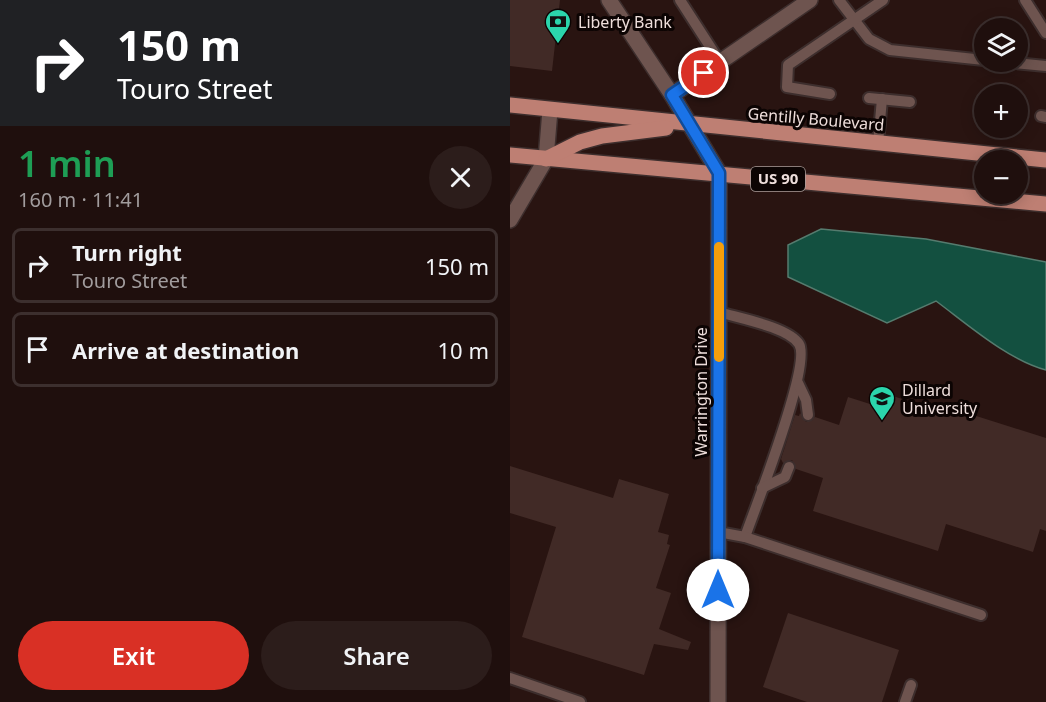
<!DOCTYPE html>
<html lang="en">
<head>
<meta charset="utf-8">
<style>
	body { margin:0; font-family:"Noto Sans",sans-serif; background:#2c1d1b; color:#f1f3f6; height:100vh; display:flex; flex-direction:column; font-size:22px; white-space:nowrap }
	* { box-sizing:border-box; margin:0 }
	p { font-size:20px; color:#a19c9d }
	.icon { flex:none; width:33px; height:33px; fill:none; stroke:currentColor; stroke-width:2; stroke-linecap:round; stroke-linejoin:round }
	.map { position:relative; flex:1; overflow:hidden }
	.panel { display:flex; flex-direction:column; background:#1f0f0d; width:510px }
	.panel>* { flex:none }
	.top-card { background:#202124; color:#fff; overflow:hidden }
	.fabs { position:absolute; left:464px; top:18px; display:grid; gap:12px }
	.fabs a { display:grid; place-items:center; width:54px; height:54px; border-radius:50%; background:#1f0f0d; box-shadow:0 3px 15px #0003,0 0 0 2px #3c2f2e; font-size:30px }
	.pin { position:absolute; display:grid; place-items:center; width:51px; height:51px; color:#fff; margin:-26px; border:3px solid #fff; border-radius:50%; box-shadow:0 2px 6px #0007 }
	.me { position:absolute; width:66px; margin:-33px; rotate:0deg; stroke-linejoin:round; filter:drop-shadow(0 0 4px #0008) }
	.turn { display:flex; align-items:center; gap:21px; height:126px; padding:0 18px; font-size:27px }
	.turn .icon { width:78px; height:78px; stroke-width:2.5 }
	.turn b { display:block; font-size:42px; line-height:51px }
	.round { display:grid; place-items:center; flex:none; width:63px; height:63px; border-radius:32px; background:#2c1d1b }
	.headline { display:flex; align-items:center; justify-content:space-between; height:102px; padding:0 18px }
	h1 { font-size:36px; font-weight:600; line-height:45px; color:#1e9e55 }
	.cta { display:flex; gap:12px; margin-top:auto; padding:12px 18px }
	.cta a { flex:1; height:69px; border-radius:36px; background:#d93025; color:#fff; font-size:24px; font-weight:600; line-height:69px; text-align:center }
	.cta a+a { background:#2c1d1b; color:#f1f3f6 }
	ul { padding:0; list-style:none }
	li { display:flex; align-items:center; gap:18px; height:75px; margin:0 12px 9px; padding:0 6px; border:3px solid #3c2f2e; border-radius:9px }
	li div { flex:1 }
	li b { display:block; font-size:22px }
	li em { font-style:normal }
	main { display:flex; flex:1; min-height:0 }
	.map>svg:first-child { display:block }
	.water { fill:#135040; stroke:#557b6e; stroke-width:1.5 }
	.building { fill:#412a26 }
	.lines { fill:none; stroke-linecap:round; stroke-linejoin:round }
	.lane-casing { stroke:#3d2e2d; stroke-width:14 }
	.street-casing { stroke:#3d2e2d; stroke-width:18 }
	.primary-casing { stroke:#3d2e2d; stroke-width:18 }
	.lane { stroke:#6e544f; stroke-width:10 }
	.street { stroke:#6e544f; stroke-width:15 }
	.primary { stroke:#be7f73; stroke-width:15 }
	.route-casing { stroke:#114b97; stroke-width:15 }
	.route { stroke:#1a73e8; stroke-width:10 }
	.slow { stroke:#f59e0b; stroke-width:10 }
	.labels { text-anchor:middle; stroke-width:6; stroke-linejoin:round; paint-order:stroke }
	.shield { fill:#0c0403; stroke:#aa9d9a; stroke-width:1.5 }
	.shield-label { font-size:15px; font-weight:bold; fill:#eededb }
	.poi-label { font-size:16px; fill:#eededb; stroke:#0c0403; text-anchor:start }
	.street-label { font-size:16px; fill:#eededb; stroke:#0c0403 }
</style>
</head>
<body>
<main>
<section class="panel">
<div class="top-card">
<div class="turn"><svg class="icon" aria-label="right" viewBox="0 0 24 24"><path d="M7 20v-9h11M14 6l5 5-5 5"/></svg><div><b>150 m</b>Touro Street</div></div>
</div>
<div class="headline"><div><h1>1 min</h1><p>160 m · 11:41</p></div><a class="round"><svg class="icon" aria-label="close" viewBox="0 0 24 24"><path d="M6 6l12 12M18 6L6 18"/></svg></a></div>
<ul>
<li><svg class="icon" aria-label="right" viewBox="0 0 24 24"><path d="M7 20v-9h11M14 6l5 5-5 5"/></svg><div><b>Turn right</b><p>Touro Street</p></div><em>150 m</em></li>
<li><svg class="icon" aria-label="arrive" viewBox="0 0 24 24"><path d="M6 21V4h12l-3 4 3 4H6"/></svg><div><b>Arrive at destination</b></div><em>10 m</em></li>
</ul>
<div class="cta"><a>Exit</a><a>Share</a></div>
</section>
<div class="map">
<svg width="536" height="702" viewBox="0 0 536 702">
	<rect width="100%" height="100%" fill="#291411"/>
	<!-- water -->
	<path class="water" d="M311 229 416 239 536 262V370C498 360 457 324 426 301L377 323 278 277V245Z"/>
	<!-- building -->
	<g class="building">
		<path d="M0 0H50L42 71 0 66Z"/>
		<path d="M364 390 436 413 438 407 536 438V531L530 529 523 552 436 524 428 551 303 511 313 478 286 469 282 460 273 463 271 459 285 415 289 416 290 413 296 422 305 417 329 425 338 397 360 404Z"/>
		<path d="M0 466 103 498 109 479 159 494 148 532 159 535 157 544 160 545 146 588 161 593 149 629 181 642 178 650 144 644 134 675 12 637 46 527 0 513Z"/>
		<path d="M278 613 389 650 372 702H297L253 687Z"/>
	</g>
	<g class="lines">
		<defs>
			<g id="lane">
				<path d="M170 0 210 62"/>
				<path d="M329 0 359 39 380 50 474 60"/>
				<path d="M515 0 536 33"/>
				<path d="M494 62 536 66"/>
				<path d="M320 94 277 87 278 65 373 0"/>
				<path d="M359 98 400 102"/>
				<path d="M531 116 536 117"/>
				<path d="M368 143 372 99"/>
				<path d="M209 312C228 318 278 327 289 344 302 365 245 508 235 537"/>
				<path d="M288 383 296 400 298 415"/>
				<path d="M252 488 275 477 279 467"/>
				<path d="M208 532 235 537 471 615"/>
				<path d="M0 678 70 702"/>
				<path d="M395 702 401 685"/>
			</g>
			<g id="street">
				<path d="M99 0 162 95 209 173 208 702"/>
				<path d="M162 95 300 0"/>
				<path d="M0 220 36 159 40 110"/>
			</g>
			<g id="primary">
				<path d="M0 105 536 160"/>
				<path d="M0 155 536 204"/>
				<path d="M36 159 70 142 92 136 156 128"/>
			</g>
		</defs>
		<!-- lane casing -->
		<use href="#lane" class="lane-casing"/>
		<!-- street casing -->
		<use href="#street" class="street-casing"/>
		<!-- primary casing -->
		<use href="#primary" class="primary-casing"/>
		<!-- lane -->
		<use href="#lane" class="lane"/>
		<!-- street -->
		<use href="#street" class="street"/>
		<!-- primary -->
		<use href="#primary" class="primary"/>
	</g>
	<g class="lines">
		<defs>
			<path id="route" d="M194 73 162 95 209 173 208 590"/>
		</defs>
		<!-- route casing -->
		<use href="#route" class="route-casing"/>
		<!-- route -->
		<use href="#route" class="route"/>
		<!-- slow -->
		<path class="slow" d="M209 247V357"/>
	</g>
	<!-- icons -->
	<defs>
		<symbol id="bank-pin" viewBox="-11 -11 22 30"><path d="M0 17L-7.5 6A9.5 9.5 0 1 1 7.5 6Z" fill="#2bd5ac" stroke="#0c0403"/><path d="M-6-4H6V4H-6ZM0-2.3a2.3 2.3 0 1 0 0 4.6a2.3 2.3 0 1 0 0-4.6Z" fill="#111"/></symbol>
		<symbol id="university-pin" viewBox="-11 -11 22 30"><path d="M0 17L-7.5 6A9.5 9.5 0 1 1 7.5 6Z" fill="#2bd5ac" stroke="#0c0403"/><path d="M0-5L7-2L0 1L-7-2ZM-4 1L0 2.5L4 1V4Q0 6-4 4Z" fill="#111"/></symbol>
	</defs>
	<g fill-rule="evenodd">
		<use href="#bank-pin" x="33" y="7" width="30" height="40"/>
		<use href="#university-pin" x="357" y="384" width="30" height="40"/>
	</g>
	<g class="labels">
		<!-- shield labels -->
		<rect class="shield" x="241" y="167" width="54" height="24" rx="4.5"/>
		<g class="shield-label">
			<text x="268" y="184">US 90</text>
		</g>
		<!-- poi labels -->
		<g class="poi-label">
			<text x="68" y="28">Liberty Bank</text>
			<text x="392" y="396">Dillard<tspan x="392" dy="18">University</tspan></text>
		</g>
		<!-- street labels -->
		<g class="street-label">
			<text transform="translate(306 119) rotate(5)" y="6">Gentilly Boulevard</text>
			<text transform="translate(191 392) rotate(-90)" y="6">Warrington Drive</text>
		</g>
	</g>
</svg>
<div class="fabs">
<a><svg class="icon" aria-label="layers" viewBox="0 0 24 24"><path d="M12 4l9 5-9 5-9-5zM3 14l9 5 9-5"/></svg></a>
<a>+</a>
<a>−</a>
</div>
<div class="pin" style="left:194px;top:73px;background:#d93025"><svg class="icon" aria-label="arrive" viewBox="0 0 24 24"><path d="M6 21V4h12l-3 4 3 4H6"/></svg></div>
<svg class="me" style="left:208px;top:590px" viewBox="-20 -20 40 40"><circle r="19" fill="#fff"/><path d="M0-13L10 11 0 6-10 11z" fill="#1a73e8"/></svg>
</div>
</main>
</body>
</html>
